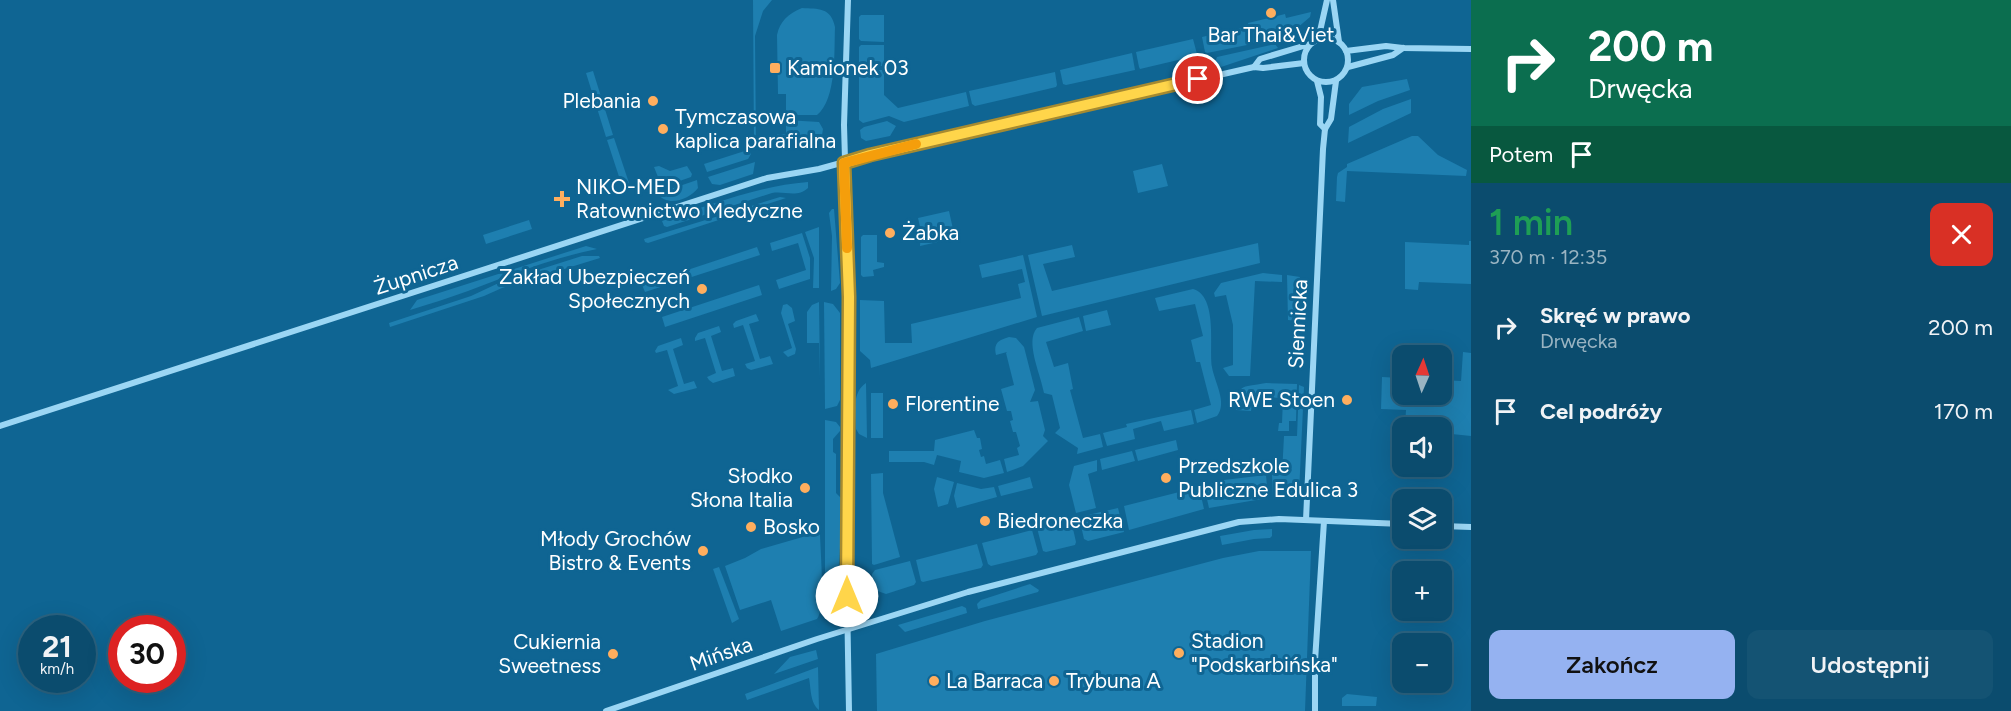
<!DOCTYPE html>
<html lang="pl">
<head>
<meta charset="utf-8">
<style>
	body { margin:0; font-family:Figtree,sans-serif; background:#145373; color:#f1f3f6; height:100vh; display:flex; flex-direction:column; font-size:22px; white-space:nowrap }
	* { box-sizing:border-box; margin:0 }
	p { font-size:20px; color:#9ab4c2 }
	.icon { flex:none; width:33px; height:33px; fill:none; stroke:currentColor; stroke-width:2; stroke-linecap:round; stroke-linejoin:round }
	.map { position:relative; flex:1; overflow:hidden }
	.drawer { display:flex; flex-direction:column; background:#0b4c6e; width:540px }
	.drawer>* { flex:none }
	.banner { background:#0b6e4f; color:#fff; overflow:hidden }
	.needle { width:39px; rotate:3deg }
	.fabs { position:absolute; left:1392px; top:345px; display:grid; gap:12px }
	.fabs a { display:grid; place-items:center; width:60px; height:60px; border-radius:12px; background:#0b4c6e; box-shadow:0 6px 24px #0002,0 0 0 2px #2b6381; font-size:30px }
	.speed { position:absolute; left:18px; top:615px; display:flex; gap:12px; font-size:30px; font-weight:700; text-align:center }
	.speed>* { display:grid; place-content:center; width:78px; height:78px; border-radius:50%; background:#0b4c6e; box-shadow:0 6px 24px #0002,0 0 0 2px #2b6381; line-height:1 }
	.speed small { font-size:15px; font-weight:400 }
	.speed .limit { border:9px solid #d22; background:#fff; color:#111 }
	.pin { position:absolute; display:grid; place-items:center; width:51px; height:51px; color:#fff; margin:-26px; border:3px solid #fff; border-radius:50%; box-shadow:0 2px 6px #0007 }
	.me { position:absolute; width:66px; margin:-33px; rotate:0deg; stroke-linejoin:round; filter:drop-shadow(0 0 4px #0008) }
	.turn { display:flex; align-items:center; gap:21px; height:126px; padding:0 18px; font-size:27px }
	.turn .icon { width:78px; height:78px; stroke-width:2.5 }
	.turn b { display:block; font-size:42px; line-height:51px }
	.then { display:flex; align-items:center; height:57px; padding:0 18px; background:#0003; gap:12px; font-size:22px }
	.round { display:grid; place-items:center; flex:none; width:63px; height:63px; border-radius:12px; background:#145373 }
	.summary { display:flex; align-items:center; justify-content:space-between; height:102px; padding:0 18px }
	h1 { font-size:36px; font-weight:600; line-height:45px; color:#1e9e55 }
	.primary-button { display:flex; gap:12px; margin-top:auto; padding:12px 18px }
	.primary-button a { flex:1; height:69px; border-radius:12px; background:#95b2f1; color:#111; font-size:24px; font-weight:600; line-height:69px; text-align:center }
	.primary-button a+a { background:#145373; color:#f1f3f6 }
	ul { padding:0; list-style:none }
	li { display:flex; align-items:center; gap:18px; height:84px; padding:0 18px }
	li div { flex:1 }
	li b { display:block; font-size:22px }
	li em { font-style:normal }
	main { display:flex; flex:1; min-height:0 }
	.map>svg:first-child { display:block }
	.green { fill:#1e7fb0 }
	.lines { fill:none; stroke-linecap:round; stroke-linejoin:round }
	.minor { stroke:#9bd6f4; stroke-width:6 }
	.route-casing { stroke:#a68a30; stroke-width:15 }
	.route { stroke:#ffd54a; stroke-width:10 }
	.slow { stroke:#f59e0b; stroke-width:10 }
	.poi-dot { fill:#ffae5e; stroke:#0f6593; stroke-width:2 }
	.labels { text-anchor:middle; stroke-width:6; stroke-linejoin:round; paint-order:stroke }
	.poi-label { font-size:21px; fill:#fff; stroke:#0f6593; text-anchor:start }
	.street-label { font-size:21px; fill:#fff; stroke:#0f6593 }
</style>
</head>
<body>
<main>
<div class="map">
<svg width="1471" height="711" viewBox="0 0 1471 711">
	<rect width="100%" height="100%" fill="#0f6593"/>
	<!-- green -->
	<g class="green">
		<path d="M753 0H772L763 11 755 36 756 147 754 148Z"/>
		<path d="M802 8C818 9 831 7 835 27 834 50 837 99 817 115H786V94H778L777 35C780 21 788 14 802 8Z"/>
		<path d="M1311 12 1310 17 1290 34 1254 43 1252 42 1248 23 1285 14 1286 18Z"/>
		<path d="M861 15H884V42L861 41 859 39V17Z"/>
		<path d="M1245 27 1249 42 1247 45 1207 53 1205 52 1202 37Z"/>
		<path d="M1193 39 1197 54 1195 56 1140 69 1139 67 1136 52Z"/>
		<path d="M1275 44 1278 48 1215 69V62L1217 57Z"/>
		<path d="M861 45H884V66H861L859 64V47Z"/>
		<path d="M1132 53 1135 70 1066 85 1063 84 1060 70Z"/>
		<path d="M862 70H884V95L898 108 966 92 969 106 904 122 889 116 863 123 859 120V72Z"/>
		<path d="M593 71 613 135 606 137 586 73Z"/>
		<path d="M1055 72 1057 85 1056 87 975 106 972 104 969 91Z"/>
		<path d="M1407 79 1410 90 1378 101 1349 115V104L1362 87Z"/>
		<path d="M1411 99V113L1348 143 1349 127 1383 109Z"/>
		<path d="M786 120 819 122 823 129 822 135 784 146 781 145 777 134H786Z"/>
		<path d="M887 121 896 126 890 136 866 141 861 138 860 130 864 127Z"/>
		<path d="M1412 136H1418L1438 155 1467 170 1466 176 1347 171 1345 202 1336 201 1337 177 1338 173 1347 167V164Z"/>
		<path d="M614 138 630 186 625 195 607 140Z"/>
		<path d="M751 149V154L748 159 707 172 704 164Z"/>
		<path d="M755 162 753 174 720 185 712 184 708 177Z"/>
		<path d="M1162 164 1168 186 1138 193 1133 171Z"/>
		<path d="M659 166 670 171 687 166 692 174 691 177 671 184 658 177 654 167Z"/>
		<path d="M697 180 698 188C690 199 668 207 659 195L662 192Z"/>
		<path d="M808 182V188C797 198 786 191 772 193L667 227 664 226 662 221C710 205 757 186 808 182Z"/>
		<path d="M780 197 786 198 648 243 645 242 644 239Z"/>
		<path d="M832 209H834L840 283 836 289 831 291 832 236 829 213Z"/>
		<path d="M949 211 955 238 920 246 921 231 918 218Z"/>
		<path d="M529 220 532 229 486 244 483 235Z"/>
		<path d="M819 227V288H813L814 258 805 232Z"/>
		<path d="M802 233 810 258V279L779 289 776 280 806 270 798 243 772 251 770 243Z"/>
		<path d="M863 235H877V262L884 263V267L873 270 874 276 863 277 861 275V237Z"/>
		<path d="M1469 241H1471V284L1419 282 1418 290 1405 289V242L1469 245Z"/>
		<path d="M1258 243 1260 263 1042 316 1028 255 1072 245 1075 257 1043 264 1052 291Z"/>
		<path d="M586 246 597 249C552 258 510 275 468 291 449 298 429 304 410 310L417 300Z"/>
		<path d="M757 247 760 255 645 292 642 285Z"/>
		<path d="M1023 255 1037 317 871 368 870 360 860 351V300L884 301 885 343H912L911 324 1021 298 1018 284 1025 282 1022 269 982 278 979 265Z"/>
		<path d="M582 256H599L600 258 502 288 484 296 390 327 389 323 471 296 503 281Z"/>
		<path d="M1263 273 1282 275V282L1255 281 1250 376H1229L1223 368 1233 365V325L1226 295 1215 297 1214 293 1221 283Z"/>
		<path d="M1287 275 1300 277 1297 321 1288 320Z"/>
		<path d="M759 285 762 295 665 327 662 317Z"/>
		<path d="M1193 289C1218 296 1209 347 1212 367 1214 381 1228 403 1217 416L1197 423 1194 410 1211 405 1200 362H1196L1191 340 1203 336 1195 304 1159 311 1155 298Z"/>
		<path d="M819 302 820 379 819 343H807V312L812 305Z"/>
		<path d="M824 302 833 304 840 313V400L837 406 825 409Z"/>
		<path d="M787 304 792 308 795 321 788 324 796 349 795 354 788 357 783 352 792 348 781 313 783 305Z"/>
		<path d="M1107 310 1111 325 1086 331 1083 316Z"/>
		<path d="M756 314 759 321 749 324 760 359 770 356 773 364 751 370 747 368 745 364 755 361 743 325 734 328 733 324 736 321Z"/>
		<path d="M1079 317 1083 331 1046 342 1054 367 1068 363 1073 389 1070 390 1083 438 1100 434 1103 447 1077 454 1078 448 1055 433 1060 428 1052 395 1044 393 1043 389C1040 373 1025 341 1037 328Z"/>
		<path d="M719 326 721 332 711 336 722 371 733 368 735 376 713 383 709 380 707 377 716 373 705 338 695 341V338L698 333Z"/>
		<path d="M1009 337 1016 338 1024 347 1035 390 1030 402 1038 401 1045 430 1043 436 1048 441 1023 466 1007 472 1004 459 1019 455 1017 448 1020 446 1016 432H1013L1010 421 1013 420 1011 411H1007L1001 389 1014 385 1006 353 1007 352 996 355C993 343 999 340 1009 337Z"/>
		<path d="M681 338 683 345 673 349 684 384 694 381 697 388 674 394 668 390 678 386 667 350 656 353 655 351 658 346Z"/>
		<path d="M1463 352 1471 353V436L1442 433V428L1405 426 1406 410 1381 409 1382 377 1402 378V394H1442V380L1461 381Z"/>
		<path d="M866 383 867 438 859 434 856 429C856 413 851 393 866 383Z"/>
		<path d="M1266 383 1297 384 1296 421H1289V431H1278L1279 423H1282L1283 398 1253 397 1251 411 1236 410C1238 383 1240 388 1266 383Z"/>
		<path d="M1299 385 1304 387 1299 493H1294L1293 498 1273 499 1272 475 1282 474 1284 436H1297Z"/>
		<rect x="871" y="393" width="12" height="45"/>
		<path d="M1191 410 1194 424 1164 431 1161 421 1133 429 1135 439 1107 446 1103 433 1127 427 1126 424Z"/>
		<path d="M825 420 836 422 840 427V431L833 439V452L836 454V493L841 498V532L837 593 827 596 825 595Z"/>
		<path d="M974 430 977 438H980L982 449 979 450 981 457 984 456 986 464 1000 460 1004 473 984 478 959 472 961 461 937 455 934 465 924 462H889V451H934L935 440Z"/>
		<path d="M1176 440 1178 450 1138 461 1135 450Z"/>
		<path d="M1132 451 1135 461 1102 470 1100 459Z"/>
		<path d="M1097 460V471L1088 474 1096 508 1076 513 1069 485 1074 466Z"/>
		<path d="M883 473V493L900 557 874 565 872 564 871 474Z"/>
		<path d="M1266 475 1268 498 1209 508 1204 486 1224 480Z"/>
		<path d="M937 477 954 482 948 504 938 507 934 489Z"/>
		<path d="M1030 477 1033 488 1001 496 998 486Z"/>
		<path d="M957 483 981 489 994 487 997 497 957 508 954 496Z"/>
		<path d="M1199 487 1204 509 1129 530 1124 506Z"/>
		<path d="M1118 508 1124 532 1088 541 1084 539 1079 517Z"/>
		<path d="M1071 520 1076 542 1075 545 1046 552 1043 551 1037 528Z"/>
		<path d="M1272 529V536L1270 538 1254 539 1222 545 1220 536 1254 530Z"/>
		<path d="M1032 530 1038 552 1036 555 991 566 988 564 982 543Z"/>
		<path d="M820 532C820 550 826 607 817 619L781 631 771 600 740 610 725 566 745 558 761 549Z"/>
		<path d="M977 544 983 565 981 568 923 582 921 581 916 560Z"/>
		<path d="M1259 551H1311L1305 711H877L876 654 985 621 1223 558Z"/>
		<path d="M910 561 916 582 914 585 886 594 872 589V574L875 570Z"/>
		<path d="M719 567 739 619 732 623 713 569Z"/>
		<path d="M1030 584 1039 590 1038 592 978 609 977 604 981 600Z"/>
		<path d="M962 606 966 608 967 613 905 632 898 625Z"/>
		<path d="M816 650 818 659 774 674 790 657Z"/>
		<path d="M818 667 819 710C810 703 811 688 809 678L747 700 745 694Z"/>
		<path d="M1347 694 1377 697 1376 706H1342V698Z"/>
	</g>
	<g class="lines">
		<!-- minor -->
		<g class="minor">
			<path d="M848 0 844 125 849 297 847 596 849 711"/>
			<path d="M1333 0 1339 42"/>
			<circle cx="1326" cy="60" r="22"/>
			<path d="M1318 40 1327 0"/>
			<path d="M1346 51 1386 46 1403 48 1471 49"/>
			<path d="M1254 67 1260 59 1310 44"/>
			<path d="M1348 67 1393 55 1403 48"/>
			<path d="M1317 81 1321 97 1320 124 1325 129"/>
			<path d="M0 426 767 178 819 169 870 155 1254 67 1263 68 1304 63"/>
			<path d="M1306 520 1323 149 1325 129 1331 119 1336 81"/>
			<path d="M1442 526 1471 527"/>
			<path d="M606 711 817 639 968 592 1239 522 1279 519 1402 524"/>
			<path d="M1315 711V661L1324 521"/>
		</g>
	</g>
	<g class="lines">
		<defs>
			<path id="route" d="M847 596 849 297 844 163 870 155 1198 79"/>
		</defs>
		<!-- route casing -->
		<use href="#route" class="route-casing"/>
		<!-- route -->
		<use href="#route" class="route"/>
		<!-- slow -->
		<path class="slow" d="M847 248 844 163 916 144"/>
	</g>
	<!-- markers -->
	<g class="poi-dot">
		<circle cx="1271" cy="13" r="6"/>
		<rect x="769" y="62" width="12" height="12" rx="3"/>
		<circle cx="653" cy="101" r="6"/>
		<circle cx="663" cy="129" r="6"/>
		<path d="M559 190h6v6h6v6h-6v6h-6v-6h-6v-6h6z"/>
		<circle cx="890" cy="233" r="6"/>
		<circle cx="702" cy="289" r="6"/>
		<circle cx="1347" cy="400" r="6"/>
		<circle cx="893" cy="404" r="6"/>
		<circle cx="1166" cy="478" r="6"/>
		<circle cx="805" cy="488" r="6"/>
		<circle cx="985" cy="521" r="6"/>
		<circle cx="751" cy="527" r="6"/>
		<circle cx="703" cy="551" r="6"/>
		<circle cx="1179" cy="653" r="6"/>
		<circle cx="613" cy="654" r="6"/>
		<circle cx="934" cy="681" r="6"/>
		<circle cx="1054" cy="681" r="6"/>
	</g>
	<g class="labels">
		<!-- poi labels -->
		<g class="poi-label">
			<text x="1271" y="42" text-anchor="middle">Bar Thai&amp;Viet</text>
			<text x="787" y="75">Kamionek 03</text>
			<text x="641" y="108" text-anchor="end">Plebania</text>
			<text x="675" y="124">Tymczasowa<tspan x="675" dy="24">kaplica parafialna</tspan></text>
			<text x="576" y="194">NIKO-MED<tspan x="576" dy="24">Ratownictwo Medyczne</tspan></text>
			<text x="902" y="240">Żabka</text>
			<text x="690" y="284" text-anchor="end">Zakład Ubezpieczeń<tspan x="690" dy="24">Społecznych</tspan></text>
			<text x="1335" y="407" text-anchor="end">RWE Stoen</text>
			<text x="905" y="411">Florentine</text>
			<text x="1178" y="473">Przedszkole<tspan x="1178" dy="24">Publiczne Edulica 3</tspan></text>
			<text x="793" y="483" text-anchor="end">Słodko<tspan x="793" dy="24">Słona Italia</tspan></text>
			<text x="997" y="528">Biedroneczka</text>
			<text x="763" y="534">Bosko</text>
			<text x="691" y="546" text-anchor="end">Młody Grochów<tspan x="691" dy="24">Bistro &amp; Events</tspan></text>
			<text x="1191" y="648">Stadion<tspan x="1191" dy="24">"Podskarbińska"</tspan></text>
			<text x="601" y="649" text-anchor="end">Cukiernia<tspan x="601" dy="24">Sweetness</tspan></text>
			<text x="946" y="688">La Barraca</text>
			<text x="1066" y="688">Trybuna A</text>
		</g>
		<!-- street labels -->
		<g class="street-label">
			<text transform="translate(416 275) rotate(-18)" y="7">Żupnicza</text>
			<text transform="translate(1298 324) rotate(-87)" y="7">Siennicka</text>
			<text transform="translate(721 654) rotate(-19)" y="7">Mińska</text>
		</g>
	</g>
</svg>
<div class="fabs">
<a><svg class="needle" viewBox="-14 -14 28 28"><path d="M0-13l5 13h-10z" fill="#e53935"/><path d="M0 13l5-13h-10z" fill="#9ab4c2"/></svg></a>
<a><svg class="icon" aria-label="sound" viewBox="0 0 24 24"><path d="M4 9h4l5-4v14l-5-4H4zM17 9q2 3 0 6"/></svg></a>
<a><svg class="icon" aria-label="layers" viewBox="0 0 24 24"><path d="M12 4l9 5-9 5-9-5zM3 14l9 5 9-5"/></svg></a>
<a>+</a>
<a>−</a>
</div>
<div class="speed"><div>21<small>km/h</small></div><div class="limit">30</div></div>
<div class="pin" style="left:1198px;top:79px;background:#d93025"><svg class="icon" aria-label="arrive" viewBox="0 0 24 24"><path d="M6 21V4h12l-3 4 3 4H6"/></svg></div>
<svg class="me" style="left:847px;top:596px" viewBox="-20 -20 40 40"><circle r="19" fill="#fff"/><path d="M0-13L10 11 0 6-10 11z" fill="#ffd54a"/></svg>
</div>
<section class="drawer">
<div class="banner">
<div class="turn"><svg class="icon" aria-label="right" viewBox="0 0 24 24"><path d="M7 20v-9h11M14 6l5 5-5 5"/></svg><div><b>200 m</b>Drwęcka</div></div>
<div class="then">Potem<svg class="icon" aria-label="arrive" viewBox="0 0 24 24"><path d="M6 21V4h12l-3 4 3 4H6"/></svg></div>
</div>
<div class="summary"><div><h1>1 min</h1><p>370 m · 12:35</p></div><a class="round" style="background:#d93025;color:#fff"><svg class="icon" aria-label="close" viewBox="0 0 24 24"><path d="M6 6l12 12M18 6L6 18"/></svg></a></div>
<ul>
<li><svg class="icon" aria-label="right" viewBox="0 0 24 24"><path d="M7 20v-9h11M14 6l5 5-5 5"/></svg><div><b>Skręć w prawo</b><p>Drwęcka</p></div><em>200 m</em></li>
<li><svg class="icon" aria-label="arrive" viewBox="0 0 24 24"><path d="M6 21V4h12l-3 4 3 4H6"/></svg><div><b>Cel podróży</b></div><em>170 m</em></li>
</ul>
<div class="primary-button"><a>Zakończ</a><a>Udostępnij</a></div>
</section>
</main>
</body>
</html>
